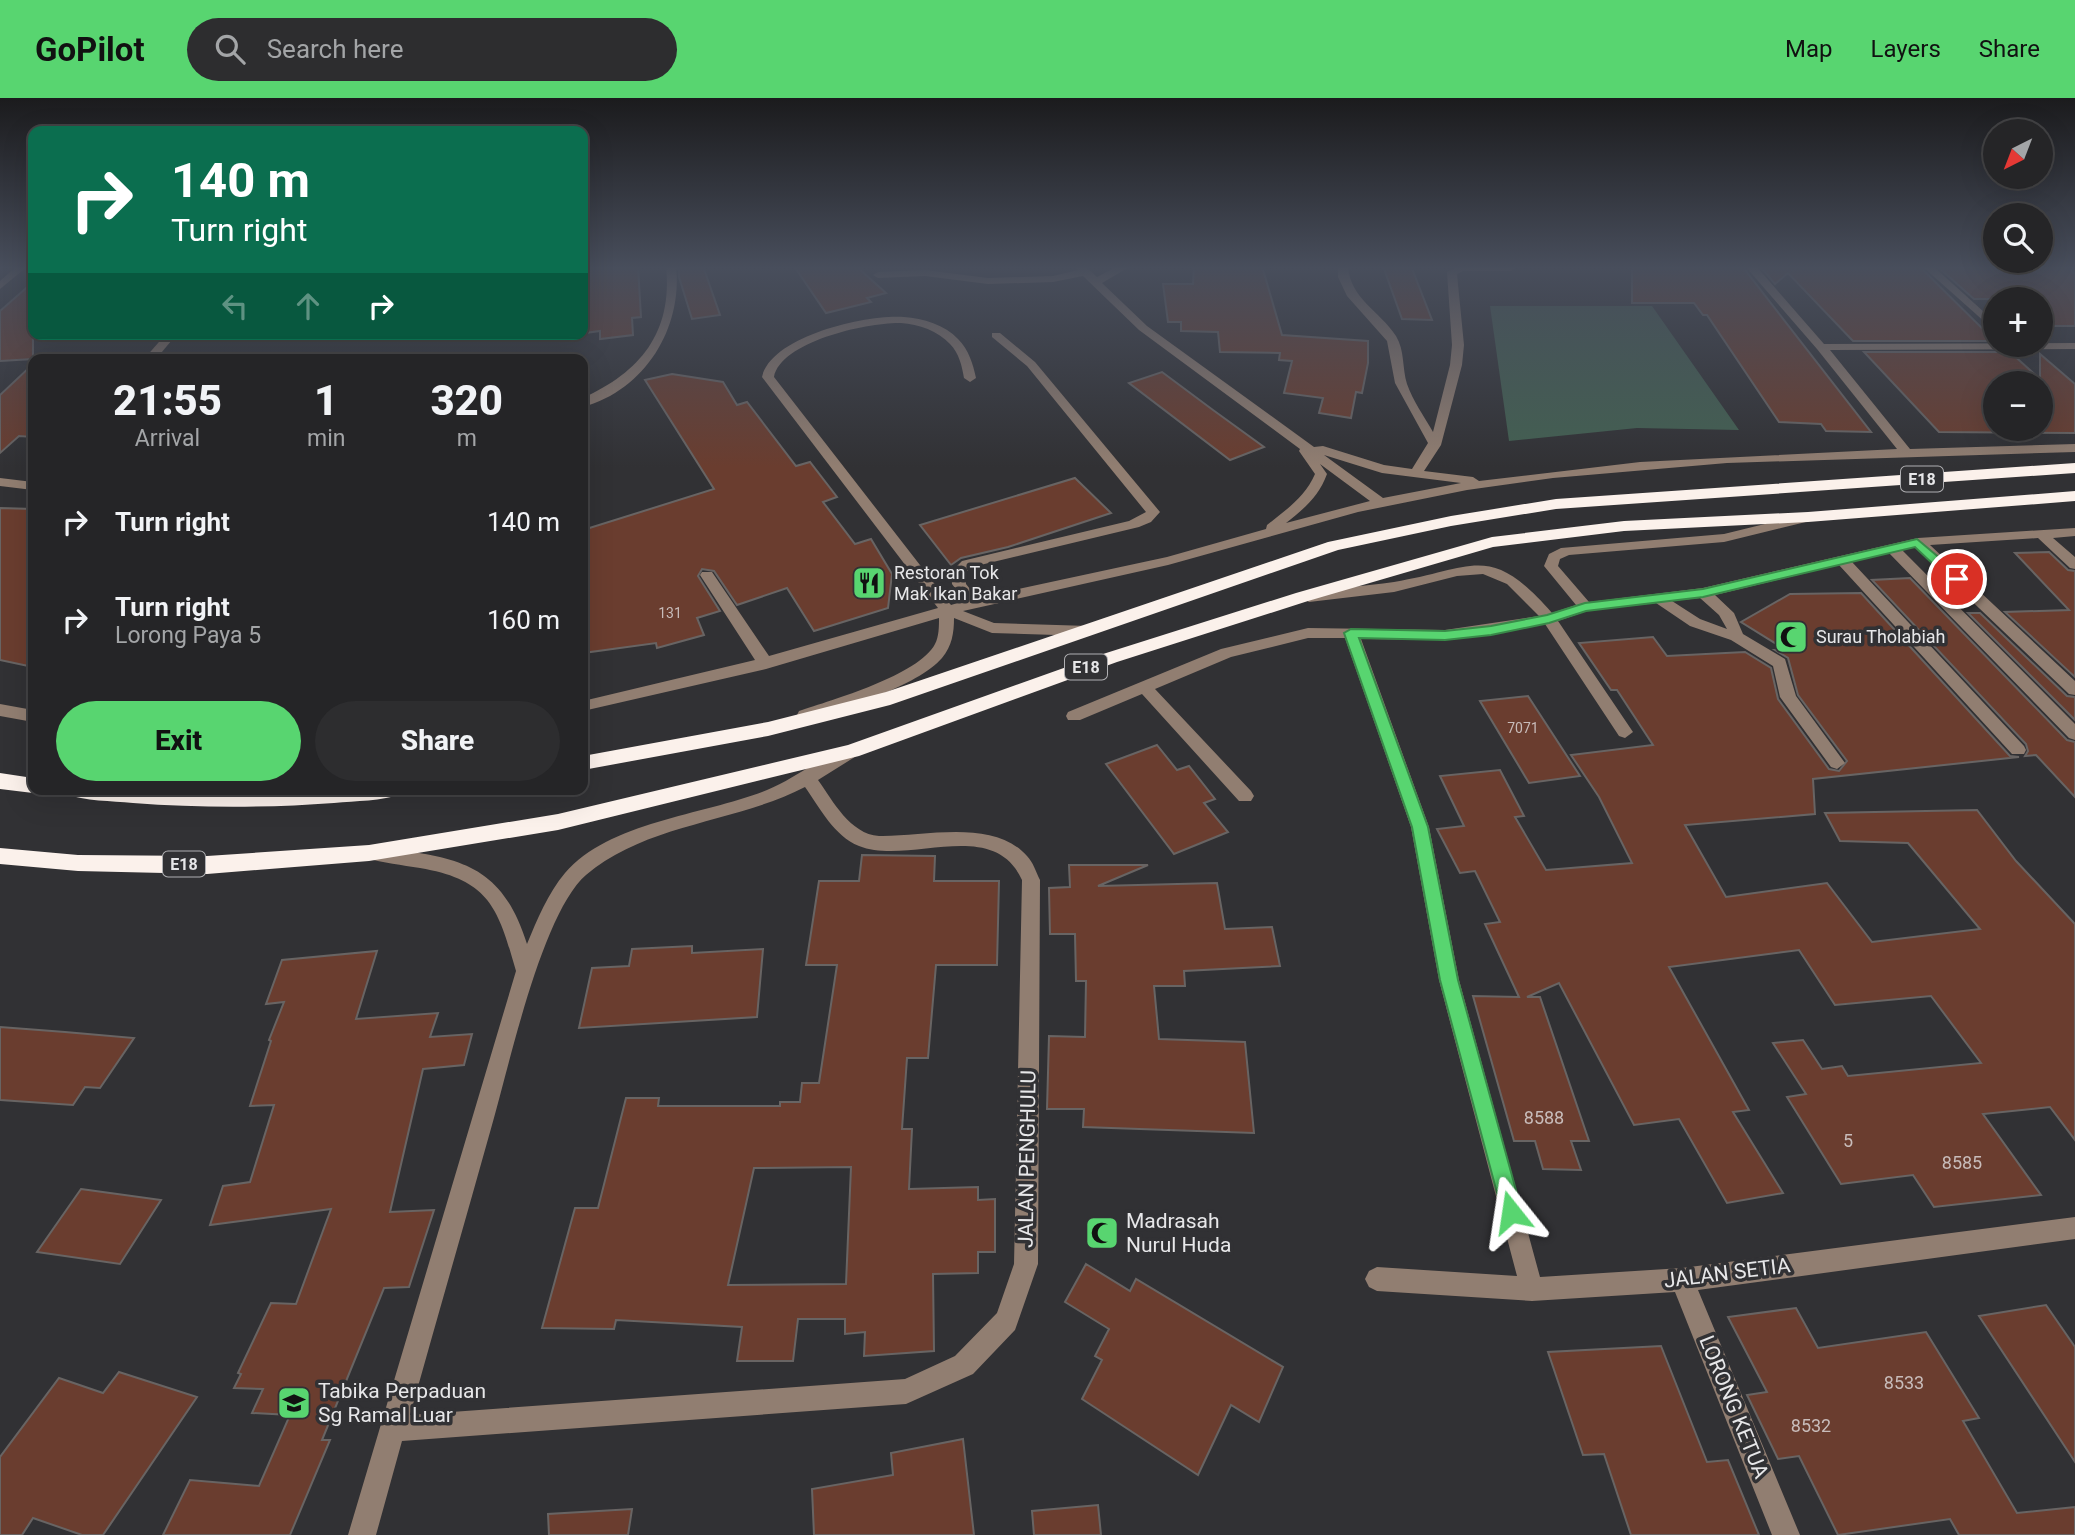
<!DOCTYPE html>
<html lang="en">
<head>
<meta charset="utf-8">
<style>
	body { margin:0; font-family:Roboto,sans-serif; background:#2d2d2f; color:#f1f3f6; height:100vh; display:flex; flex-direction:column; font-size:26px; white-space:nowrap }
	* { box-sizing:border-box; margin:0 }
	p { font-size:23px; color:#a3a5a7 }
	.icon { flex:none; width:38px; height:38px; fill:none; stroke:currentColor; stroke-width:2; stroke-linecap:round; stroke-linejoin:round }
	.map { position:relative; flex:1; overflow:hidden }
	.sheet { position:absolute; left:28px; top:256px; width:560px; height:441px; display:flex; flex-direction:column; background:#252527; border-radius:14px; box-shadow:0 7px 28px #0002,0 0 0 2px #424244 }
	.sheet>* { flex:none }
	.top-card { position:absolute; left:28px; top:28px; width:560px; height:214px; border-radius:14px; box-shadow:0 7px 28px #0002,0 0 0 2px #424244; background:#0b6e4f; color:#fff; overflow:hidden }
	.needle { width:46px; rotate:222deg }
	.controls { position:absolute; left:1983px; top:21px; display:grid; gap:14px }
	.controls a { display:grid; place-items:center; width:70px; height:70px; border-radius:50%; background:#252527; box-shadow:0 7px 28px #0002,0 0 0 2px #424244; font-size:35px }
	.pin { position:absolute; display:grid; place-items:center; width:60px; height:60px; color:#fff; margin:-30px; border:4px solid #fff; border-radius:50%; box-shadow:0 2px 7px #0007 }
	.me { position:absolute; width:77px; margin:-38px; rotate:345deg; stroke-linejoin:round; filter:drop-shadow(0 0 5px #0008) }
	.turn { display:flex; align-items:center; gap:24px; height:147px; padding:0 28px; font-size:32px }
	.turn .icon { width:91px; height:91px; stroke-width:2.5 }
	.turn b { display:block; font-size:49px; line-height:60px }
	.lanes { display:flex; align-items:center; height:66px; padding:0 28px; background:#0003; justify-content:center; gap:35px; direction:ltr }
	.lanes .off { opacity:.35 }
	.eta { display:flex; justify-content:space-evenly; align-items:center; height:119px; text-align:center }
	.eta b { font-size:42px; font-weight:800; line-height:49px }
	.action { display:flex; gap:14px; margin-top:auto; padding:14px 28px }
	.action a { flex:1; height:80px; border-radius:42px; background:#58d570; color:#111; font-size:28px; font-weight:800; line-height:80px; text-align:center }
	.action a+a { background:#2d2d2f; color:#f1f3f6 }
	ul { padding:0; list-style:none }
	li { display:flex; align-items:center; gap:21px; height:98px; padding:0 28px }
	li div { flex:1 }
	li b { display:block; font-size:26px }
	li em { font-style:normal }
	header { display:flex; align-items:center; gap:42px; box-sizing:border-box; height:98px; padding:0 35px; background:#58d570; color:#111 }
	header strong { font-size:33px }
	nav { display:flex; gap:38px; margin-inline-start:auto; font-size:24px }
	.search { width:490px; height:63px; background:#2d2d2f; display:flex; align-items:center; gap:18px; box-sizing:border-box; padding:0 24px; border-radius:38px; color:#a3a5a7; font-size:26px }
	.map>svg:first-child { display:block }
	.green { fill:#436051 }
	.building { fill:#6a3d2f; stroke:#686463; stroke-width:2; fill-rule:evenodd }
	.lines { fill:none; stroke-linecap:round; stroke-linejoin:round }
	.minor { fill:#917e71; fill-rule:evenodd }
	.highway { fill:#fbf1eb; fill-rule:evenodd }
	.route { fill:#58d570; stroke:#398a49; stroke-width:2 }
	.labels { text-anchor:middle; stroke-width:7; stroke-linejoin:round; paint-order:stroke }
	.number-label { font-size:14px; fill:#c8bcba }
	.shield { fill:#313134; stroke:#b0b0b3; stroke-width:2 }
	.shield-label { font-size:16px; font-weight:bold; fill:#e7e7e9 }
	.poi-label { font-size:18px; fill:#e7e7e9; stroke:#313134; text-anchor:start }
	.near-number-label { font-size:18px; fill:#c8bcba }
	.near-street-label { font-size:21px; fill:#e7e7e9; stroke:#313134 }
	.near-poi-label { font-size:21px; fill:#e7e7e9; stroke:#313134; text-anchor:start }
</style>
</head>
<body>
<header>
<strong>GoPilot</strong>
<div class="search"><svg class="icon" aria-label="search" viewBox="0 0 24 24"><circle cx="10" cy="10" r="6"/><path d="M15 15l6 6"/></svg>Search here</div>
<nav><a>Map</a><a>Layers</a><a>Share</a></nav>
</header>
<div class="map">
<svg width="2075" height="1437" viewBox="0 0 2075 1437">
	<rect width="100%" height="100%" fill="#313134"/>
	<!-- green -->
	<path class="green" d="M1490 208H1652L1739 332 1637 330 1509 343Z"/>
	<!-- building -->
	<g class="building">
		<path d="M585 168H638L641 219 632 220 633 237 600 241V233L585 235Z"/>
		<path d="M679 168H703L720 217 692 221 679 179Z"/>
		<path d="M794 168H856L886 195 867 200 871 204 826 215Z"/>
		<path d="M1194 168H1262L1282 237 1368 243V265L1362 295 1356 294 1351 320 1319 315 1323 300 1284 295 1292 263 1279 262 1280 255 1220 254 1218 234 1181 233V224H1168L1163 186H1193Z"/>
		<path d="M1383 168H1411L1432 222 1402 221Z"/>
		<path d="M1632 168H1742L1871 334 1826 333 1821 326 1779 324 1707 217H1703L1694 205H1632Z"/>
		<path d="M1760 168H1919L1995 243H1853L1788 175 1775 186Z"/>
		<path d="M1937 168H2065L2075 176V228H2040V201H1974Z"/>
		<path d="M33 184V261L0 263V213Z"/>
		<path d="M1864 254H2010L2040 281V256L2075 286V335L1939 334ZM1995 285H2040V331H1995Z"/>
		<path d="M33 266V339L19 338 0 355V297Z"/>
		<path d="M1162 274 1213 312 1264 349 1230 362 1129 285Z"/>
		<path d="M672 276 723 284 737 307 747 304 796 368 810 364 837 399 823 404 855 446 871 441 892 476 888 510 814 533 787 490 737 507 714 473 702 471 698 478 720 513 697 520 704 537 657 550 656 545 583 555V432L714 391 645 282Z"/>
		<path d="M1075 380 1111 415 1008 449 961 460 951 467 920 427Z"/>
		<path d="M0 410 33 411V569L0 562Z"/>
		<path d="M2049 454 2068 472 2075 473V579L2005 514 2069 512 2015 455Z"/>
		<path d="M1910 480 2067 642 2075 644V699L2036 657 2025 658 2028 653 2026 646 1872 482Z"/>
		<path d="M1861 495 2010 658 2019 659 1813 681 1815 716 1685 727 1726 799 1827 785 1872 844 1980 831 1908 745 1840 743 1825 715 1977 712 2016 763 2075 826V1042L2050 1009 1983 1016 2041 1097 1934 1109 1913 1077 1841 1086 1787 999 1806 996 1773 945 1803 942 1822 971 1842 968 1848 978 1981 965 1931 898 1835 907 1799 852 1669 869 1749 1012 1733 1014 1783 1095 1727 1105 1679 1021 1634 1027 1559 885 1527 899H1540L1589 1043H1571L1581 1072 1543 1071 1535 1043H1514L1473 898 1519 899 1485 826 1500 824 1475 773 1460 775 1437 731 1464 728 1440 678 1500 672 1524 718 1515 719 1546 772 1632 765 1599 699 1571 657 1653 647 1617 592H1611L1579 545 1653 539 1667 558 1745 554 1771 570 1778 601 1829 671 1839 673 1847 663 1798 597 1788 560 1775 552H1786L1741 524 1790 496Z"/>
		<path d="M1968 515H1980L2067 598 2075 599V622Z"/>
		<path d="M1528 598 1580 678 1529 685 1480 603Z"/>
		<path d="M1157 647 1177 672 1189 668 1215 701 1204 705 1228 734 1174 756 1106 666Z"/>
		<path d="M862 757 935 758 934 783H999L997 867H936L928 960H907L902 1031H912L909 1091 978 1089V1102L995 1101V1154H978V1175L933 1176 934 1253 864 1258 865 1234 845 1236V1221H798L793 1263H737L742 1229 616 1222 614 1231 542 1230 575 1110H598L626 1000H659L658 1008H780V1004H800L802 985H819L837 867H806L819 783H859ZM851 1069 846 1186 728 1187 754 1070Z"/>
		<path d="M1069 767H1148L1098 788 1217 785 1225 831 1272 829 1280 868 1184 873 1185 888H1154L1159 941 1245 944 1254 1035 1083 1029 1084 1011H1047L1049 938 1085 939 1086 883H1076L1075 836H1050L1049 790 1070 789Z"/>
		<path d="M692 848V855L763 851 757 919 579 930 592 870 629 868 632 851Z"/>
		<path d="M377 853 356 921 438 915 430 939 472 936 464 967 423 971 390 1114 434 1112 409 1189 384 1190 322 1342H330L290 1437H163L190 1382 259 1388 290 1317 252 1315 263 1291 234 1290 241 1276 238 1275 271 1205 296 1206 331 1111 210 1127 223 1088 250 1084 274 1007 250 1008 271 943 269 942 284 904 266 906 282 862Z"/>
		<path d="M0 929 65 934 134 940 100 990 85 989 73 1007 0 1002Z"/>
		<path d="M81 1091 161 1102 120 1166 37 1154Z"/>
		<path d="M1086 1166 1130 1193 1136 1181 1283 1269 1259 1324 1231 1307 1198 1377 1082 1301 1102 1262 1095 1258 1109 1231 1065 1204Z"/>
		<path d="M2046 1207 2075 1249V1364L1979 1218Z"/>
		<path d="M1796 1210 1818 1250 1926 1234 1979 1320 1963 1323 2017 1415 2075 1409V1437H1959L1950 1421 1838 1437 1799 1358 1778 1361 1747 1297 1767 1294 1728 1219Z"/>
		<path d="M1661 1248 1707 1364 1728 1362 1759 1437H1631L1604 1356 1583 1357 1548 1254Z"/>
		<path d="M119 1274 197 1299 103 1437H82L33 1420 22 1437H0V1359L59 1280 103 1295Z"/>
		<path d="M963 1341 974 1437H814L812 1391 893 1377 891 1355Z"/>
		<path d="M1098 1407 1101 1437H1034L1032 1413Z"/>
		<path d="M632 1411 628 1437H549L548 1416Z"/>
	</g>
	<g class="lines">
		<!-- minor -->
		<g class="minor">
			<path d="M17 168H28L0 191V183Z"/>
			<path d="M666 168H676C683 230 645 292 583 309V300C640 274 673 235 666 168Z"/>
			<path d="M1074 168H1085L1097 179 1118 168H1131L1102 185 1147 228 1314 349 1323 348 1384 367 1412 371 1428 345 1395 285 1387 243 1347 198 1338 179V168H1348C1350 201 1380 213 1396 238 1405 253 1402 270 1407 286 1413 303 1424 318 1433 334L1450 267 1452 247 1447 174 1458 168 1516 170 1511 173H1463L1457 176 1464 247 1462 267 1441 347 1424 373 1473 379 1479 383 1640 364 1897 351 1817 251 1745 168H1756L1824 246 2075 245V251L1830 252 1910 351 2075 346V354L1727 365 1553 380 1467 392 1358 414 1168 467 963 513 994 525 1089 528 1097 533 1089 538 992 535 954 520C954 535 952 548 942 560 918 588 841 612 805 623L797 617 799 613C832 602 919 577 935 546 939 539 939 528 939 520L766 571 583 613V603L755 562 700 477 702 474H712L769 558 938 510 762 279C771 238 867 216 904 219 923 220 945 227 958 241 969 252 973 266 976 280L970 284 964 280C962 268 959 255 950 246 938 233 919 226 901 225 869 224 781 243 774 279L951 507 964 503 952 486 951 474 962 463 1129 423 1146 414 1027 268 992 239V235H1000L1035 264 1160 414 1151 424 1139 429 972 469 965 475 966 486 977 500 1167 459 1266 431 1267 427C1286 412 1305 399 1315 376L1299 353 1300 351 1139 232 1083 178 1053 184 988 186 925 178 878 180 873 177 878 174 925 172 988 180 1053 178 1078 172ZM1324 357 1382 375 1461 385 1383 400ZM1320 366 1370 403 1286 425C1305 410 1319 398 1327 376Z"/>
			<path d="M1922 168H1933L1995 224V233Z"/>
			<path d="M166 236H177L156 261H144Z"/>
			<path d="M0 380 33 384V392L0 388Z"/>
			<path d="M1805 416 1810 417V423L1724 444 1569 457 1560 461 1558 468 1589 504 1703 490 1918 440 2075 430V438L2053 440 2075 459V471L2070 470 2038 440 1930 447 2075 583V597L2069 596 1915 449 1902 452 2075 626V642L2069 640 1889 455 1852 464 2024 648 2026 652 2024 656H2012L1839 467 1715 497 1734 515 1743 536 1785 561 1796 598 1845 665 1837 671 1831 669 1780 599 1773 568 1731 542 1690 528 1656 505 1587 513 1558 523 1633 634 1625 640 1619 638 1545 526 1445 542 1361 541 1429 729 1459 882 1540 1179 1682 1170 2075 1119V1141L1698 1192 1800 1437H1772L1675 1194 1532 1203 1377 1193 1369 1189 1365 1181 1369 1173 1377 1169 1517 1178 1439 882 1411 729 1345 540H1308L1231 559 1155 591 1251 693 1254 698 1251 703H1239L1142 596 1080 622H1068L1066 618 1068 614 1221 551 1308 530 1445 532 1539 518 1507 486 1483 476 1457 478 1394 494 1309 504 1302 499 1304 496C1333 488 1365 489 1394 484 1474 471 1489 443 1552 515L1576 507 1544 468 1549 456 1561 450 1724 436ZM1700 500 1719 517 1727 531 1700 521 1672 503Z"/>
			<path d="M0 606 33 612V624L0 618Z"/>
			<path d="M852 647 860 653 858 657 818 682C833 703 850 736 879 738 924 739 993 720 1027 758 1033 764 1036 774 1040 782L1038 1166 1015 1232 973 1276 906 1306 402 1343 376 1437H348L516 873C498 810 490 782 420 770 402 767 383 765 366 760L363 755 366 750 372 748C451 760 500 759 527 846 537 822 548 795 565 775 610 723 705 717 767 692 795 681 826 655 852 647ZM805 689C820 710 834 738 859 748 909 768 993 718 1022 782L1014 1166 997 1215 955 1258 905 1281 410 1317C437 1220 465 1124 492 1027 509 968 542 815 586 777 647 725 736 725 805 689Z"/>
		</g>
		<!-- highway -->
		<g class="highway">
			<path d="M2075 365V375L1556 411 1451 428 1338 452 890 607 768 638 583 672V658L768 624 886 594 1328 444 1451 418 1556 401Z"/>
			<path d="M2075 393V403L1808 424 1624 433 1493 449 1308 503 1117 564 859 658 558 732 369 763 207 776 78 773 0 766V750L78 757 207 758 369 747 558 716 848 647 1103 556 1296 495 1492 439 1624 423 1808 414Z"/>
			<path d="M0 675 33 680V691H41L33 695 0 691Z"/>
			<path d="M61 691 233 693 406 691 403 696C381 703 356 703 334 705 267 710 200 710 133 705 111 703 86 703 64 696Z"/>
		</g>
	</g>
	<!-- sky -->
	<linearGradient id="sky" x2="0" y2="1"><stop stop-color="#1b1b1d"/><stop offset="0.46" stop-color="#484e5c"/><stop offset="1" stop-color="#484e5c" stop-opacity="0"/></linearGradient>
	<rect width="2075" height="369" fill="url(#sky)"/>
	<!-- route -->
	<path class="route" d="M1917 441 1961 478V484H1952L1915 449 1703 499 1586 513 1549 525 1491 537 1445 542 1359 540 1428 729 1458 882 1522 1114 1519 1121 1511 1124 1504 1121 1440 882 1412 729 1344 535 1351 531 1445 533 1491 528 1547 517 1585 505 1703 491Z"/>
	<!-- icons -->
	<defs>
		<symbol id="restaurant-square" viewBox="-11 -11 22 22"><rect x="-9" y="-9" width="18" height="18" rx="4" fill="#58d570" stroke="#313134"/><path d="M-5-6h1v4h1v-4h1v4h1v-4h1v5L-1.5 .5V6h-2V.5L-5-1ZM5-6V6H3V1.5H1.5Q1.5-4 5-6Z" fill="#111"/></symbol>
		<symbol id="mosque-square" viewBox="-11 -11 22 22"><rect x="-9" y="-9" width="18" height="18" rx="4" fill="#58d570" stroke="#313134"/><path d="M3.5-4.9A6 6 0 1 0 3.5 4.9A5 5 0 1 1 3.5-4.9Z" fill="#111"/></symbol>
		<symbol id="school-square" viewBox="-11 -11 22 22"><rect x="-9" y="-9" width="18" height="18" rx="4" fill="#58d570" stroke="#313134"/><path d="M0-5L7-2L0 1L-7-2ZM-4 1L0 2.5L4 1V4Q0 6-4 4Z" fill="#111"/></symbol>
	</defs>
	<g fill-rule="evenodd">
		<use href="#restaurant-square" x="850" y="466" width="38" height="38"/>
		<use href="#mosque-square" x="1772" y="520" width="38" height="38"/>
		<use href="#mosque-square" x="1083" y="1116" width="38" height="38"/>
		<use href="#school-square" x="275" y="1286" width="38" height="38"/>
	</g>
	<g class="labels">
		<!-- number labels -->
		<g class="number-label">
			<text x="670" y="520">131</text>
			<text x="1523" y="635">7071</text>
		</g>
		<!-- shield labels -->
		<g class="shield">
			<rect x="1901" y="368.5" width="42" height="25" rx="5"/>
			<rect x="1065" y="556.5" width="42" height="25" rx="5"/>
			<rect x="163" y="753.5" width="42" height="25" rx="5"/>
		</g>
		<g class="shield-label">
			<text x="1922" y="387">E18</text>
			<text x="1086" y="575">E18</text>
			<text x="184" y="772">E18</text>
		</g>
		<!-- poi labels -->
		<g class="poi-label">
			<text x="894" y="481">Restoran Tok<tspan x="894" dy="21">Mak Ikan Bakar</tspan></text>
			<text x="1816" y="545">Surau Tholabiah</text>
		</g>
		<!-- near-number labels -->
		<g class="near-number-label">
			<text x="1544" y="1026">8588</text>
			<text x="1848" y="1049">5</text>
			<text x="1962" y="1071">8585</text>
			<text x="1904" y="1291">8533</text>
			<text x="1811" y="1334">8532</text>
		</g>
		<!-- near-street labels -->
		<g class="near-street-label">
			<text transform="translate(1027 1061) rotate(-89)" y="7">JALAN PENGHULU</text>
			<text transform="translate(1727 1175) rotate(-7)" y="7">JALAN SETIA</text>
			<text transform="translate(1734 1309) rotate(68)" y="7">LORONG KETUA</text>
		</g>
		<!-- near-poi labels -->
		<g class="near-poi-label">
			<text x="1126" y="1130">Madrasah<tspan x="1126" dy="24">Nurul Huda</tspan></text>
			<text x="318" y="1300">Tabika Perpaduan<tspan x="318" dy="24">Sg Ramal Luar</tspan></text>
		</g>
	</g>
</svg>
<div class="controls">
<a><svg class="needle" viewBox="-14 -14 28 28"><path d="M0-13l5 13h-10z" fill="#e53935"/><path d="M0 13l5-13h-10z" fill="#a3a5a7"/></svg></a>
<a><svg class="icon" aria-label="search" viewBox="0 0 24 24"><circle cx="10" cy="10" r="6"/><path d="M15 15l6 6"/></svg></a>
<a>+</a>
<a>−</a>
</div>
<div class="pin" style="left:1957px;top:481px;background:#d93025"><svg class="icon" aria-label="arrive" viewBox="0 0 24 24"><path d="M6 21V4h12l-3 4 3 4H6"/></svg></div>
<svg class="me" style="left:1511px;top:1114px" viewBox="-20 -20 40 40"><path d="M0-17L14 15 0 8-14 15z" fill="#58d570" stroke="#fff" stroke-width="4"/></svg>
<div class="top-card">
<div class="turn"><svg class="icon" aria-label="right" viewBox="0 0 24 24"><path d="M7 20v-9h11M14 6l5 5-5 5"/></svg><div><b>140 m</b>Turn right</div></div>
<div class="lanes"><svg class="icon off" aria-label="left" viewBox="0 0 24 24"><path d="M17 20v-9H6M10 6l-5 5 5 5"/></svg><svg class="icon off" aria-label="ahead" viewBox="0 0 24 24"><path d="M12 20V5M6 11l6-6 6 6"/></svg><svg class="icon" aria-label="right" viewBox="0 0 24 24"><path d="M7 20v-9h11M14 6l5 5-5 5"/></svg></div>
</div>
<section class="sheet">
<div class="eta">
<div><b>21:55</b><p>Arrival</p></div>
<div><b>1</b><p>min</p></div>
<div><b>320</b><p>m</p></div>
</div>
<ul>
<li><svg class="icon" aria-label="right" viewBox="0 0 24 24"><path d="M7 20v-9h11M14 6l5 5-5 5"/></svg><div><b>Turn right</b></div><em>140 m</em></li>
<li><svg class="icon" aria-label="right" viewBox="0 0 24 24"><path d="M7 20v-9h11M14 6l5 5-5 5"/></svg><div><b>Turn right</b><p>Lorong Paya 5</p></div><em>160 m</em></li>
</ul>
<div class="action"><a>Exit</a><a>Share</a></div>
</section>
</div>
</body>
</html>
